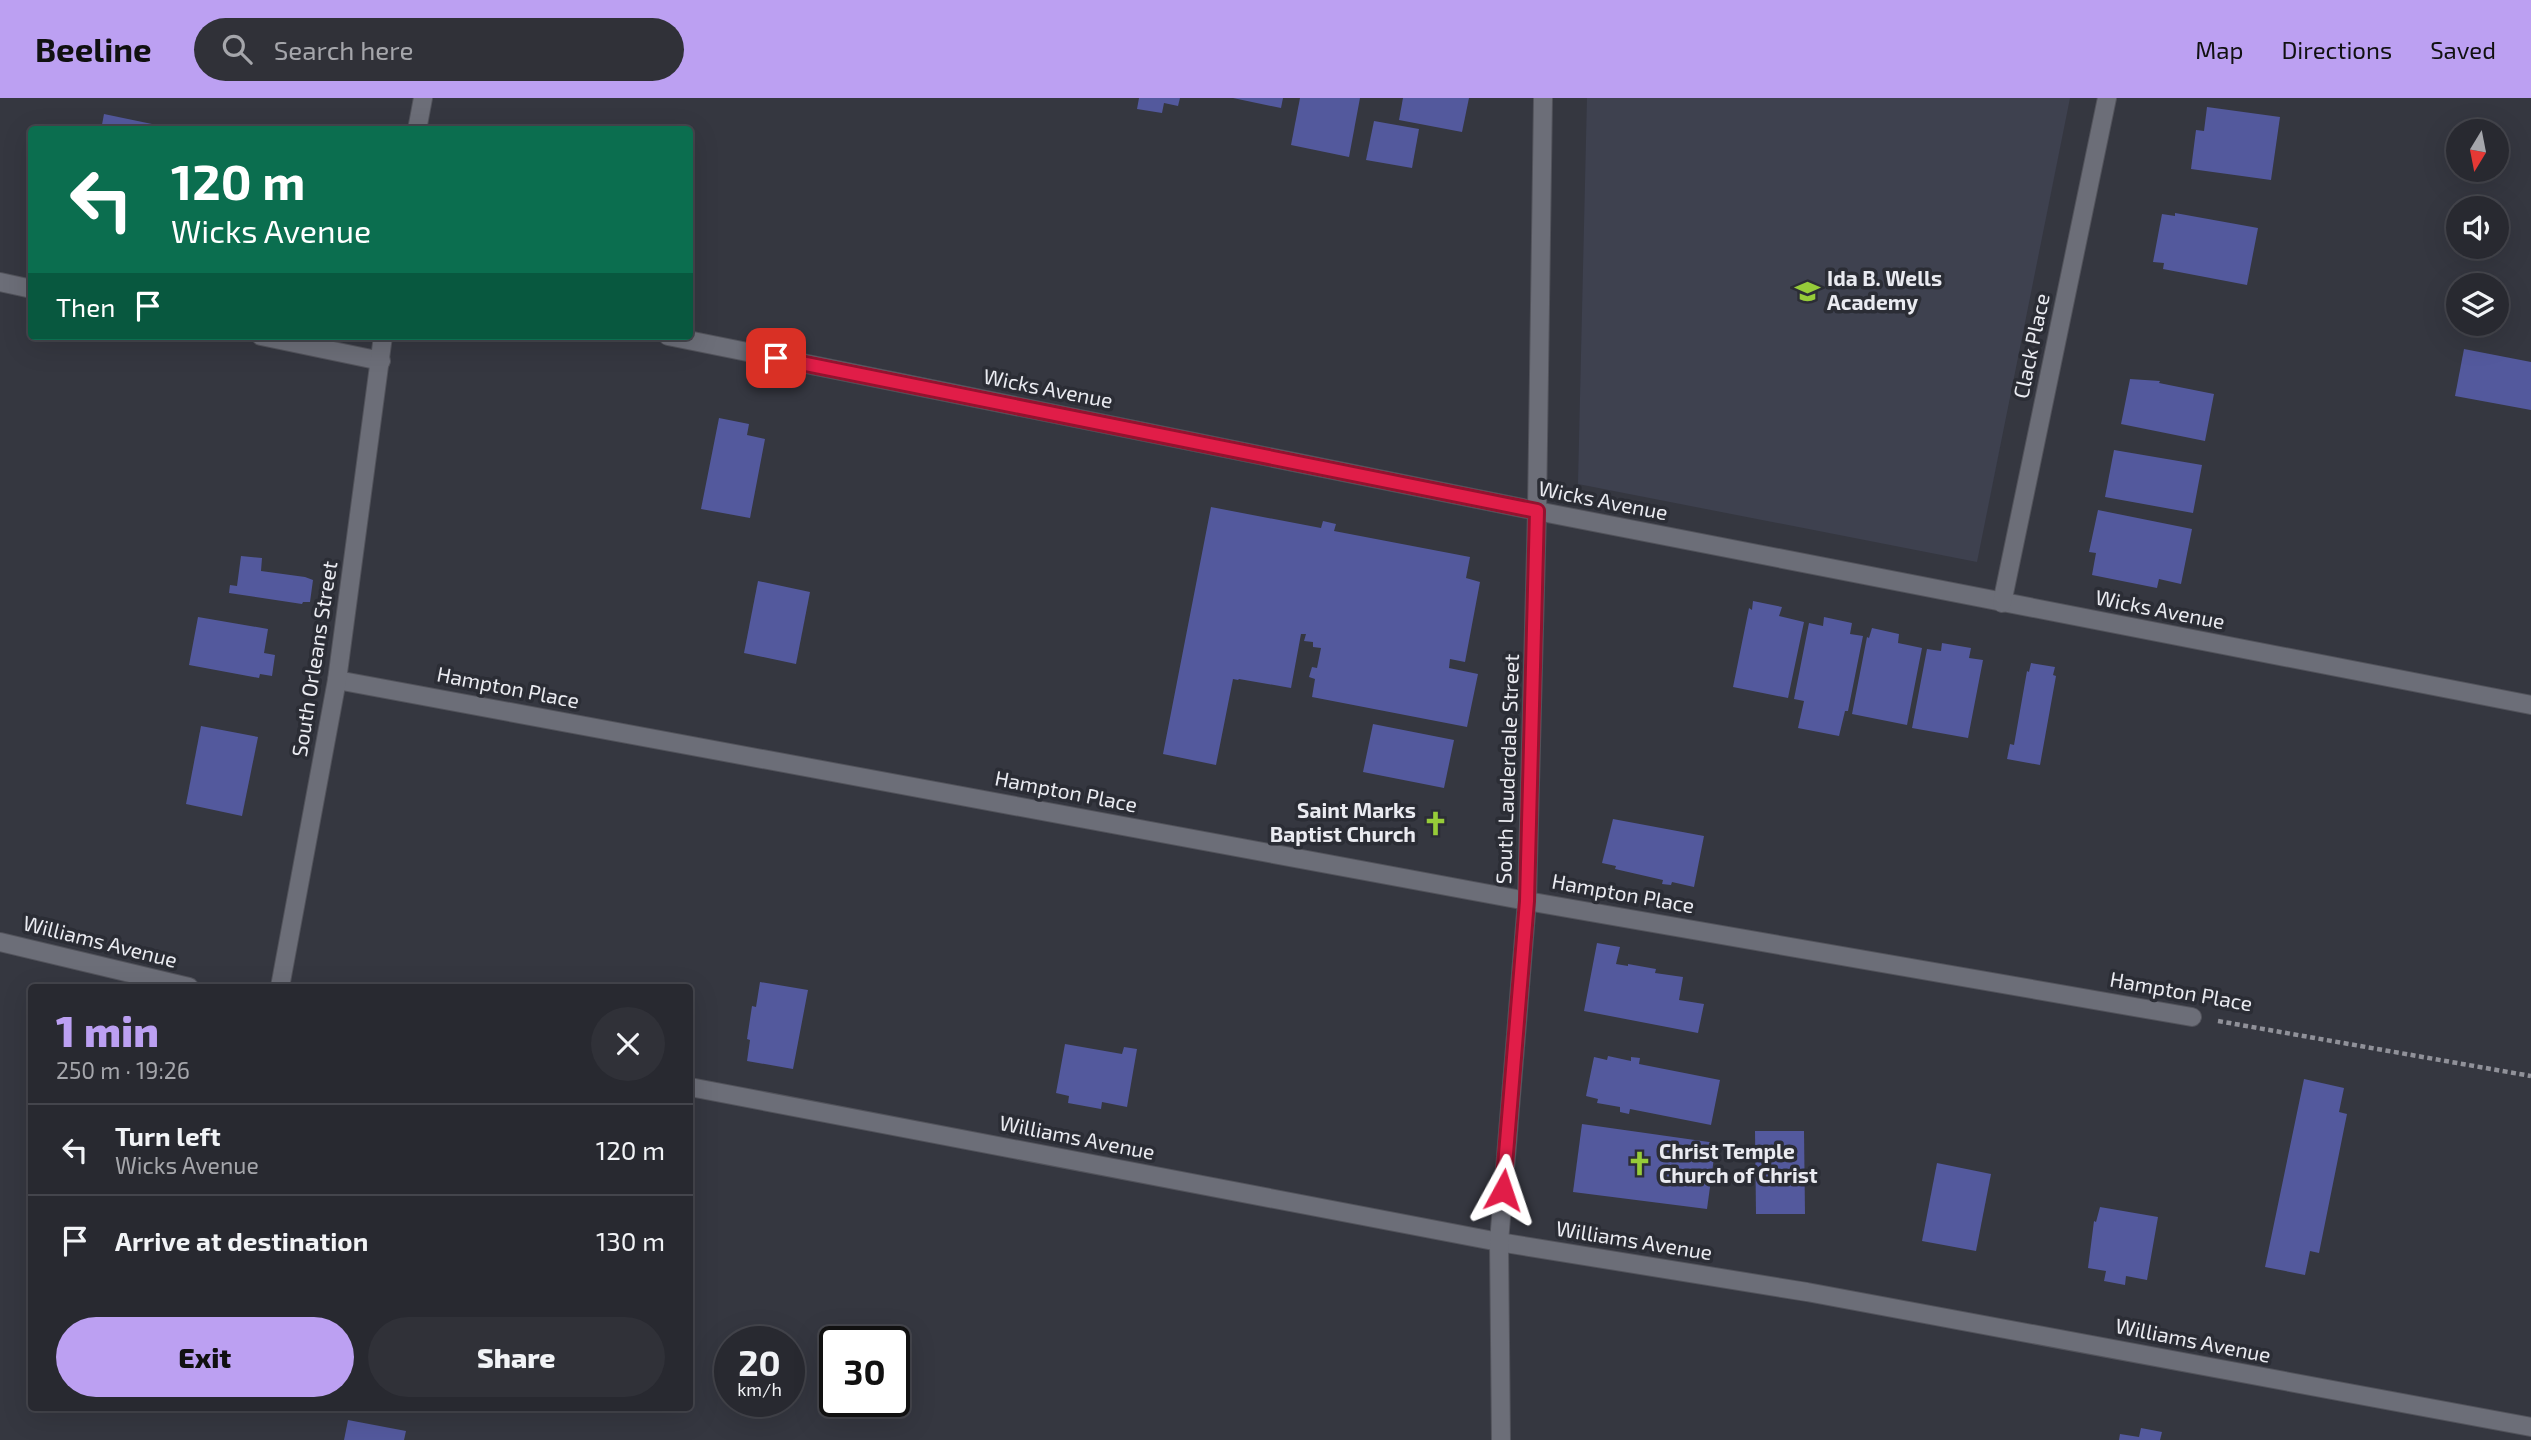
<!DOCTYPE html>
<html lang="en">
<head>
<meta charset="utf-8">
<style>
	body { margin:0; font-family:"Exo 2",sans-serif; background:#303138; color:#f1f3f6; height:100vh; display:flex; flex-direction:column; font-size:26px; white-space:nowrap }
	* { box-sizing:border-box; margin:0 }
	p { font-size:23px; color:#a5a6ab }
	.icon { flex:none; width:38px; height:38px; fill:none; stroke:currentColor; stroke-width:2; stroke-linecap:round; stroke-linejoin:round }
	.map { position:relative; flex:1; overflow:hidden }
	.details { position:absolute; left:28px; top:886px; width:665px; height:427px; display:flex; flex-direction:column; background:#282930; border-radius:7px; box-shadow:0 7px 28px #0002,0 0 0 2px #44454c }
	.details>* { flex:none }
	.top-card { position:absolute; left:28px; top:28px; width:665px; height:214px; border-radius:7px; box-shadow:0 7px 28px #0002,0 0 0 2px #44454c; background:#0b6e4f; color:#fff; overflow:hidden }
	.needle { width:46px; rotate:190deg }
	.buttons { position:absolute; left:2446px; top:21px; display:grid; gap:14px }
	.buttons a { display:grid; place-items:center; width:63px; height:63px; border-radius:50%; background:#282930; box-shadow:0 7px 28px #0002,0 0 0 2px #44454c; font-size:35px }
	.speed { position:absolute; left:714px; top:1228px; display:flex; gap:14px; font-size:35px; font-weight:700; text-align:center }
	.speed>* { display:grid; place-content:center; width:91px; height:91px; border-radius:50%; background:#282930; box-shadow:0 7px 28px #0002,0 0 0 2px #44454c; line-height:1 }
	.speed small { font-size:18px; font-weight:400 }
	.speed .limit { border:4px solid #111; border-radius:10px; background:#fff; color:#111 }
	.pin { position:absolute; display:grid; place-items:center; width:60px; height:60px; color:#fff; margin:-30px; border-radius:14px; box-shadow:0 4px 10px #0006 }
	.me { position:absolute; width:77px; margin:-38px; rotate:5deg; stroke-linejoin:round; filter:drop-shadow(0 0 5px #0008) }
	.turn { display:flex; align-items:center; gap:24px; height:147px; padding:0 28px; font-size:32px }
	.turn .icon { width:91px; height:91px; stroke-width:2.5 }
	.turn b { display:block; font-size:49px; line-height:60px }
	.then { display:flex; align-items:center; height:66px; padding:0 28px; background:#0003; gap:14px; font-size:26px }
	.round { display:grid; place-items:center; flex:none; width:74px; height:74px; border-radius:37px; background:#303138 }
	.head { display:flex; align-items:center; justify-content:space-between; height:119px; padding:0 28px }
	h1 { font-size:42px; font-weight:800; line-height:52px; color:#bca0f2 }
	.cta { display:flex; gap:14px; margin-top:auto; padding:14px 28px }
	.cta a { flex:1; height:80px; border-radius:42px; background:#bca0f2; color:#111; font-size:28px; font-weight:800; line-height:80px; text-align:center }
	.cta a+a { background:#303138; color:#f1f3f6 }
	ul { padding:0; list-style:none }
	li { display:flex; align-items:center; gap:21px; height:91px; padding:0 28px; border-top:2px solid #44454c }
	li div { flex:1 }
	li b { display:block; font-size:26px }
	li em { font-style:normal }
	header { display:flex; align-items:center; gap:42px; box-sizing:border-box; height:98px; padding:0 35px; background:#bca0f2; color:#111 }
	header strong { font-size:33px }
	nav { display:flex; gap:38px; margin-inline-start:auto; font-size:24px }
	.search { width:490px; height:63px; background:#303138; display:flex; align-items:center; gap:18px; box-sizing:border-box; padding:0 24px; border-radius:38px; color:#a5a6ab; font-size:26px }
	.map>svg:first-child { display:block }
	.built { fill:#3e414f }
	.building { fill:#53599d }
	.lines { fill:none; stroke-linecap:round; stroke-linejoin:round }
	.street-casing { stroke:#52535b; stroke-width:20 }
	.path { stroke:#909199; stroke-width:4.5; stroke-dasharray:5 3.5; stroke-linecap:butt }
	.street { stroke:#6c6e78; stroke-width:18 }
	.route-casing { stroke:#92132f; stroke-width:18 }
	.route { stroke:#e11d48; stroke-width:12 }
	.labels { text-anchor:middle; stroke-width:7; stroke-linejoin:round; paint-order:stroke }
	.poi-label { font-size:21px; font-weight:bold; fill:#eaebf1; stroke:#2b2d35; text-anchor:start }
	.street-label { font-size:21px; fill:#eaebf1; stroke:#2b2d35 }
</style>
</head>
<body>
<header>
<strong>Beeline</strong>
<div class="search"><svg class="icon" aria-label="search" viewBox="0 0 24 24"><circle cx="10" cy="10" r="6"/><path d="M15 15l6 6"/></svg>Search here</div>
<nav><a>Map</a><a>Directions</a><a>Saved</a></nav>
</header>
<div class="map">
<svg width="2531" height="1342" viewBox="0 0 2531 1342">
	<rect width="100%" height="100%" fill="#353740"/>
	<!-- built -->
	<path class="built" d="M1587 0H2070L1977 464 1578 386Z"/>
	<!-- building -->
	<g class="building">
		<path d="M1139 0H1180L1178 8 1164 5 1162 15 1137 11Z"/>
		<path d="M1233 0H1283L1281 10Z"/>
		<path d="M1300 0H1360L1349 59 1291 47Z"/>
		<path d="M1403 0H1469L1462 34 1399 22Z"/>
		<path d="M2207 9 2280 19 2271 82 2191 71 2196 32 2204 33Z"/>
		<path d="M104 16 152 26 151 32H101Z"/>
		<path d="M1374 23 1419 31 1412 70 1366 62Z"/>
		<path d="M2175 115 2258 130 2247 187 2163 171 2164 165 2153 164 2162 116 2175 118Z"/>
		<path d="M2464 251 2531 264V312L2455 298Z"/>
		<path d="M2130 281 2160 283 2159 285 2214 296 2205 343 2121 326Z"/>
		<path d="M719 320 749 326 747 337 765 341 750 420 701 411Z"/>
		<path d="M2114 352 2202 367 2193 415 2105 399Z"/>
		<path d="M1211 409 1321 430 1323 423 1336 426 1334 433 1470 459 1466 480 1480 484 1465 564 1450 561 1449 570 1478 576 1467 629 1312 599 1315 581 1309 579 1312 569 1317 570 1321 550 1313 549V544L1304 543 1306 536H1301L1291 590 1239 581 1238 582 1233 581 1216 667 1163 656Z"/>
		<path d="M2098 412 2192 431 2181 486 2159 481 2157 490 2092 477 2096 455 2089 454Z"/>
		<path d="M241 458 262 460 261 473 305 479 313 482 310 504H303L302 506 229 495 230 487 237 488Z"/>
		<path d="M758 483 810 494 796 566 744 555Z"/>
		<path d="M1753 503 1782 509 1779 518 1804 524 1788 600 1733 589 1749 510 1752 512Z"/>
		<path d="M198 519 268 531 264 555 275 557 272 578 260 576 259 580 189 567Z"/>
		<path d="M1824 519 1852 525 1850 536 1863 538 1848 613H1845L1839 638 1798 630 1804 603 1794 601 1809 525 1823 528Z"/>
		<path d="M1872 530 1899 536 1898 545 1922 550 1907 627 1852 616 1867 539 1869 540Z"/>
		<path d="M1942 545 1971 550 1969 560 1983 562 1968 640 1912 630 1927 551 1941 553Z"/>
		<path d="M2031 565 2055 569 2053 577 2056 578 2040 667 2007 661 2010 646 2014 647 2027 573 2029 574Z"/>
		<path d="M1373 626 1454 642 1444 690 1363 674Z"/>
		<path d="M201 628 258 639 242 718 186 706Z"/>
		<path d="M1613 721 1704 738 1694 789 1672 784 1671 787 1662 786 1663 782 1615 771 1616 768 1602 765Z"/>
		<path d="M1597 845 1620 849 1616 866 1628 868V866L1656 871 1655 875 1683 879 1679 902 1704 906 1698 935 1584 913Z"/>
		<path d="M760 884 808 892 793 971 747 963 750 942 747 941 752 908 756 909Z"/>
		<path d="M1065 946 1122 956 1124 949 1137 951 1127 1009 1102 1004 1101 1011 1068 1005 1069 998 1056 995Z"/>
		<path d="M1608 958 1631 963V959L1640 960 1639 966 1720 982 1711 1027 1630 1011 1629 1016 1620 1014V1009L1597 1005 1598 1001 1586 998 1594 959 1607 962Z"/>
		<path d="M2304 981 2344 990 2339 1014 2347 1016 2319 1155 2310 1153 2305 1177 2265 1169Z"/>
		<path d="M1582 1026 1716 1045 1707 1111 1573 1094Z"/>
		<path d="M1755 1033H1804L1805 1116H1756Z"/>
		<path d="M1937 1065 1991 1076 1976 1153 1922 1143Z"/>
		<path d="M2100 1109 2158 1119 2147 1182 2126 1178 2125 1187 2104 1183 2106 1173 2088 1170 2094 1123 2096 1124Z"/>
		<path d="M348 1322 406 1333 404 1342H344Z"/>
		<path d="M2141 1330 2162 1334 2160 1342H2119L2120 1336 2139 1339Z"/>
	</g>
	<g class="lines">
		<defs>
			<g id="street">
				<path d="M417 32 423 0"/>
				<path d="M0 184 32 191"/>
				<path d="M261 238 381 263"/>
				<path d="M668 238 1537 413 2531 607"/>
				<path d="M2002 505 2107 0"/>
				<path d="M337 582 1527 803 2192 919"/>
				<path d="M0 844 189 889"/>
				<path d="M280 889 337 582 383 238"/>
				<path d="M690 989 1499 1144 1807 1194 2531 1329"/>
				<path d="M1501 1342 1499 1144 1527 803 1537 413 1543 0"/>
			</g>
		</defs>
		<!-- street casing -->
		<use href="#street" class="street-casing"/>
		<!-- path -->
		<path class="path" d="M2218 923 2531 978"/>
		<!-- street -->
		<use href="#street" class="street"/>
	</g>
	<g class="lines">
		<defs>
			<path id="route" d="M776 260 1537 413 1527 803 1503 1092"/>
		</defs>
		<!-- route casing -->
		<use href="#route" class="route-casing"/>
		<!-- route -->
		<use href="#route" class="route"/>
	</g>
	<!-- icons -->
	<defs>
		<symbol id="school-bare" viewBox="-9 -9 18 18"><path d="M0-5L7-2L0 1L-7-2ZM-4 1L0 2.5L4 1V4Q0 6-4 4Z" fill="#96cc39" stroke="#2b2d35" stroke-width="2.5" paint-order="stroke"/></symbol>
		<symbol id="church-bare" viewBox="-9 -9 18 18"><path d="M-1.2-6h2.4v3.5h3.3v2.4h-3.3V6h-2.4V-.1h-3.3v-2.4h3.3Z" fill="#96cc39" stroke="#2b2d35" stroke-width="2.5" paint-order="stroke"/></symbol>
	</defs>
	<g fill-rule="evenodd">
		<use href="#school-bare" x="1790" y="176" width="35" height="35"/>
		<use href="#church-bare" x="1418" y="708" width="35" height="35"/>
		<use href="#church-bare" x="1622" y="1048" width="35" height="35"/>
	</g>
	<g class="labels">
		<!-- poi labels -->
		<g class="poi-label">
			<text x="1827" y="188">Ida B. Wells<tspan x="1827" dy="24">Academy</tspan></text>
			<text x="1416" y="720" text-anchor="end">Saint Marks<tspan x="1416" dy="24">Baptist Church</tspan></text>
			<text x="1659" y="1061">Christ Temple<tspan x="1659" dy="24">Church of Christ</tspan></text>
		</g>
		<!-- street labels -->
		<g class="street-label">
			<text transform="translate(2032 248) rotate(-78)" y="7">Clack Place</text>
			<text transform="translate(1048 291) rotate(11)" y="7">Wicks Avenue</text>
			<text transform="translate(1603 403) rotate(11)" y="7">Wicks Avenue</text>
			<text transform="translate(2160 512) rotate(11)" y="7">Wicks Avenue</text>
			<text transform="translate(315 561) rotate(-81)" y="7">South Orleans Street</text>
			<text transform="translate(508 590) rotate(11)" y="7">Hampton Place</text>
			<text transform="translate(1508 671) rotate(-88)" y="7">South Lauderdale Street</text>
			<text transform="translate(1066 694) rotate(11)" y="7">Hampton Place</text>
			<text transform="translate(1623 796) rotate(10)" y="7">Hampton Place</text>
			<text transform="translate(100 844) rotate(14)" y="7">Williams Avenue</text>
			<text transform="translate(2181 894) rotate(10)" y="7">Hampton Place</text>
			<text transform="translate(1077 1040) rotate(11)" y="7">Williams Avenue</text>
			<text transform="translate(1634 1143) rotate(9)" y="7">Williams Avenue</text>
			<text transform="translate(2193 1243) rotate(11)" y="7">Williams Avenue</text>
		</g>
	</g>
</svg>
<div class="buttons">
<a><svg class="needle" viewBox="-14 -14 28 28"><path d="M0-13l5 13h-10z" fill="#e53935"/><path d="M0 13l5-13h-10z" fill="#a5a6ab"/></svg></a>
<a><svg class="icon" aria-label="sound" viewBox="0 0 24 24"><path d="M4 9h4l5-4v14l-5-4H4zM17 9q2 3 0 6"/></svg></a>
<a><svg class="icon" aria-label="layers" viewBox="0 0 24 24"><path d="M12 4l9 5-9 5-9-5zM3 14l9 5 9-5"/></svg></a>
</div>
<div class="speed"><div>20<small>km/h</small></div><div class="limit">30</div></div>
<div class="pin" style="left:776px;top:260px;background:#d93025"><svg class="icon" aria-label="arrive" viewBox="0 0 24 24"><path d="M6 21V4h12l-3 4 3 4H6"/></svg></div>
<svg class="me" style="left:1503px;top:1092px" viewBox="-20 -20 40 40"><path d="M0-17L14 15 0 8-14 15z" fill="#e11d48" stroke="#fff" stroke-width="4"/></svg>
<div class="top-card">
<div class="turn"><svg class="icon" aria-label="left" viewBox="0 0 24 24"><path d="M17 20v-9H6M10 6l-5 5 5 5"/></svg><div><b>120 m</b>Wicks Avenue</div></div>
<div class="then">Then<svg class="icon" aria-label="arrive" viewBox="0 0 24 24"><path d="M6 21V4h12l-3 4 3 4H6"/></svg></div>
</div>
<section class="details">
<div class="head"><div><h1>1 min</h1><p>250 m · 19:26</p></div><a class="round"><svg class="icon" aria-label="close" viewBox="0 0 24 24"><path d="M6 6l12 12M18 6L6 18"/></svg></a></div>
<ul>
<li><svg class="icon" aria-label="left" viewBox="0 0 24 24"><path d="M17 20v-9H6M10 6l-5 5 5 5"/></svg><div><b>Turn left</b><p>Wicks Avenue</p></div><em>120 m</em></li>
<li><svg class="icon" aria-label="arrive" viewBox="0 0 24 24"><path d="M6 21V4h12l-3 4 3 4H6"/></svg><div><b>Arrive at destination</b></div><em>130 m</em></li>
</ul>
<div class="cta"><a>Exit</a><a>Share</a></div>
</section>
</div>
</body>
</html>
